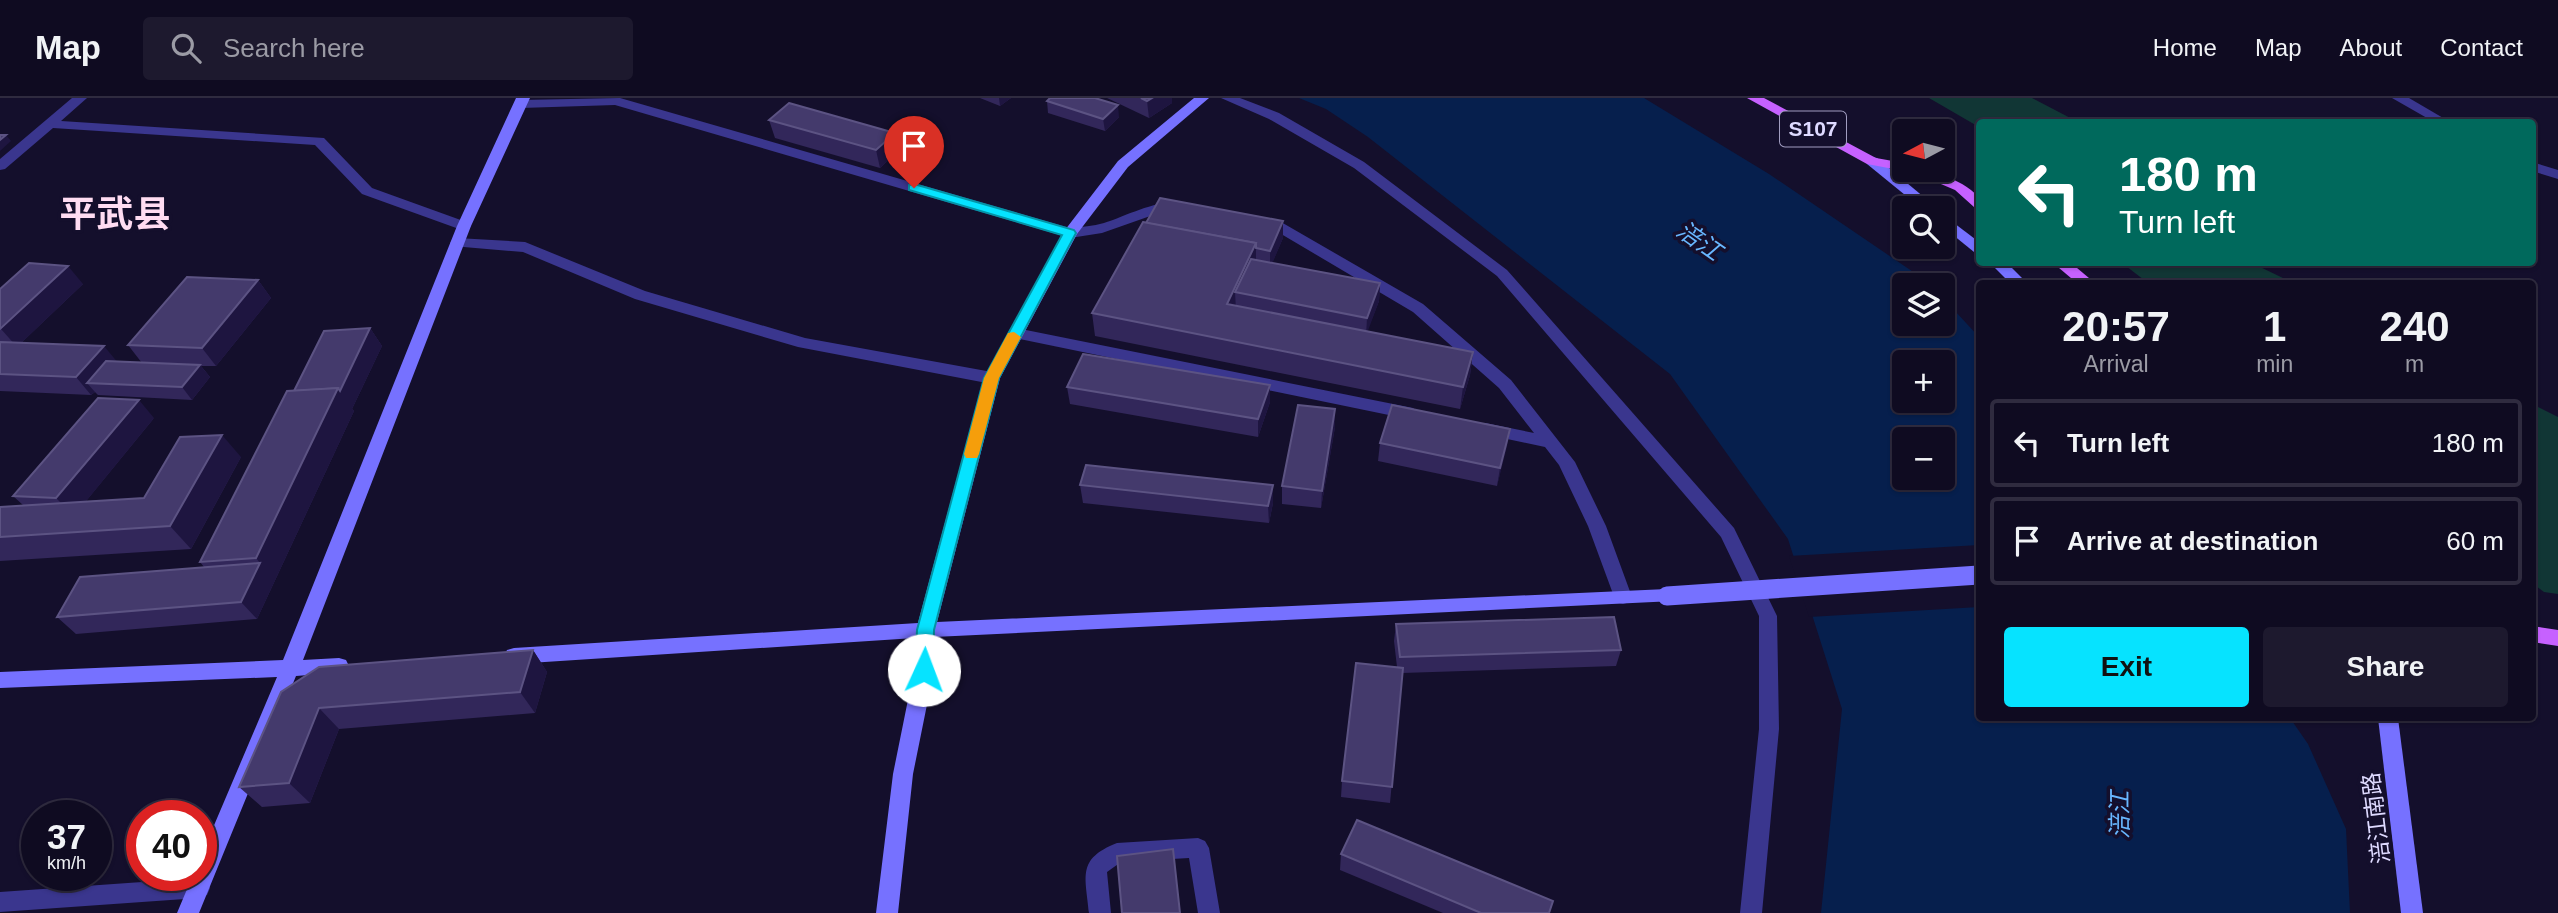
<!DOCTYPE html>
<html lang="en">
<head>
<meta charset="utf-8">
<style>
	body { margin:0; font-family:Arial,"Noto Sans SC",sans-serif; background:#1d192e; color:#f1f3f6; height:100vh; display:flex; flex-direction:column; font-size:26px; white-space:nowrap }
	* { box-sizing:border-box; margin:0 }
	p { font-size:23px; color:#9b9ba5 }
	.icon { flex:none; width:38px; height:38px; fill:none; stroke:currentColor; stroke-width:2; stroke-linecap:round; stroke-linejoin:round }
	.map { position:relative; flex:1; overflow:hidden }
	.drawer { position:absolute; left:1976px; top:182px; width:560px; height:441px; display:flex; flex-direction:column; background:#0f0b21; border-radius:7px; box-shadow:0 2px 5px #0004,0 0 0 2px #2f2b3f }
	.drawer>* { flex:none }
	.guide { position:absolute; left:1976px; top:21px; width:560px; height:147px; border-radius:7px; box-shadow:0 2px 5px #0004,0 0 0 2px #2f2b3f; background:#00695c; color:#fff; overflow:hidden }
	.needle { width:46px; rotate:263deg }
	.buttons { position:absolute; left:1892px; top:21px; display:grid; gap:14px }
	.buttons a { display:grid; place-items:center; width:63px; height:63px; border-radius:7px; background:#0f0b21; box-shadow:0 2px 5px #0004,0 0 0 2px #2f2b3f; font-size:35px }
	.speed { position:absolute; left:21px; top:702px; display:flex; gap:14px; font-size:35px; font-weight:700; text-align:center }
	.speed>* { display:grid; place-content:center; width:91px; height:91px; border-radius:50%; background:#0f0b21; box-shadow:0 2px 5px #0004,0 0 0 2px #2f2b3f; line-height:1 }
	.speed small { font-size:18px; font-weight:400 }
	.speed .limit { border:10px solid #d22; background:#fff; color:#111 }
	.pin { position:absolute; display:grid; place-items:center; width:60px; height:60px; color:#fff; margin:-72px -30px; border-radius:50% 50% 50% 0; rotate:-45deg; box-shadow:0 0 7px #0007 }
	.pin .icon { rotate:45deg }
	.me { position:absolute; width:77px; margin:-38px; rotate:2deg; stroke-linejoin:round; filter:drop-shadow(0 0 5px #0008) }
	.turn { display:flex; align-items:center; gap:24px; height:147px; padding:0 28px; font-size:32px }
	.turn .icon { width:91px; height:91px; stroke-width:2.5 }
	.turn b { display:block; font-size:49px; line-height:60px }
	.eta { display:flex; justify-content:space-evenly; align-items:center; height:119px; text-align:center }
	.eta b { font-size:42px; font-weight:700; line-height:49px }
	.action { display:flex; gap:14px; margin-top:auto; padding:14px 28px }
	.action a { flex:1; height:80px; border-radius:7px; background:#06e3ff; color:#111; font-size:28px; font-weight:700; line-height:80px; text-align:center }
	.action a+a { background:#1d192e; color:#f1f3f6 }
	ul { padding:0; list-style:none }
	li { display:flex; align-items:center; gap:21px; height:88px; margin:0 14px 10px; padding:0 14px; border:4px solid #2f2b3f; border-radius:7px }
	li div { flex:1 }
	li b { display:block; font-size:26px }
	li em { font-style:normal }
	header { display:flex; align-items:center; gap:42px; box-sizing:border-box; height:98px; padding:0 35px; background:#0f0b21; border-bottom:2px solid #2f2b3f }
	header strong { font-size:33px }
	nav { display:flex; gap:38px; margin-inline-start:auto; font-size:24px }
	.search { width:490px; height:63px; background:#1d192e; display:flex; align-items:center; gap:18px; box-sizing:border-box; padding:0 24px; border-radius:7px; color:#9b9ba5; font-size:26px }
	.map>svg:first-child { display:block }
	.green { fill:#113635 }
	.water { fill:#061f4d; fill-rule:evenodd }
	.pier { fill:#140f2c }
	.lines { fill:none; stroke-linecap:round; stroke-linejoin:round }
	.street { fill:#3a368e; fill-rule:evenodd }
	.secondary { fill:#7671ff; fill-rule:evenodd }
	.primary { fill:#c661ff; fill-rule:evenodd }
	.secondary-bridge { stroke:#7671ff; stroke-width:19 }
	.wall { fill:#32275a }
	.shaded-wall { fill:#1e1540 }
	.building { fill:#443a6c; stroke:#5c5383; stroke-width:2 }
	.route { fill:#06e3ff; stroke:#0494a6; stroke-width:2 }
	.slow { fill:#f59e0b }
	.labels { text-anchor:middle; stroke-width:7; stroke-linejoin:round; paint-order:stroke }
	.shield { fill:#140f2c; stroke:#a19dc0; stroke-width:2 }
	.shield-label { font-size:21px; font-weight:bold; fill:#dedaff }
	.street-label { font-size:23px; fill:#dedaff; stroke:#140f2c }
	.water-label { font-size:24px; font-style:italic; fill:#68b7ff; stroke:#140f2c }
	.town-label { font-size:37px; font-weight:bold; fill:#ffdcf2; stroke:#140f2c }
</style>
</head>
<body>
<header>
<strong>Map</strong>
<div class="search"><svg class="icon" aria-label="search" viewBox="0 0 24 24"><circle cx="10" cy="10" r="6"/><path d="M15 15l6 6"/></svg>Search here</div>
<nav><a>Home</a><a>Map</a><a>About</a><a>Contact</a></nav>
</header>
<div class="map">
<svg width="2558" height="815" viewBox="0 0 2558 815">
	<rect width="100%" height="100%" fill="#140f2c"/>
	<!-- green -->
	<g class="green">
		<path d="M1929 0H2032L2078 24H1979V29Z"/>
		<path d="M2122 165H2252L2293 185H2148Z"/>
		<path d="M2532 306 2558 319V496L2544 494 2532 485Z"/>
	</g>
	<!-- water -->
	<path class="water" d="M1299 0H1644L1769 76 1925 182 1931 187H1904V226H1942L1943 200 1979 239V620H2290L2308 646 2346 731 2350 815H1821L1842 611 1788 441 1670 276 1368 39 1326 11ZM1904 264H1942V303H1904ZM1904 341H1942V380H1904Z"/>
	<!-- pier -->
	<path class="pier" d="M1979 447V509L1809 519 1789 458Z"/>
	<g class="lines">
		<!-- street -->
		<g class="street">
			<path d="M72 0H87L61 23 324 40 372 90 469 125 471 128 469 131H459L362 96 315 47 53 30 5 71 0 72V61Z"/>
			<path d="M620 0 1070 130C1082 129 1093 128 1104 125 1122 120 1169 95 1184 109L1182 112 1156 116 1102 135 1070 140 615 7 521 10 514 6 521 2Z"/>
			<path d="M1221 0H1240L1279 15 1364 64 1507 172 1734 430 1777 518 1779 631 1762 815H1740L1759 631V518L1721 439 1497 178 1354 70 1269 21Z"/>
			<path d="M2392 0H2409L2450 24H2434Z"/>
			<path d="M2532 64 2558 72V81L2532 73Z"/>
			<path d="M1263 119 1281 124 1423 206 1511 282 1575 364 1606 428 1632 499 1630 504 1623 506 1616 504 1588 428 1559 367 1545 349 1479 335 1477 331 1485 325 1534 335 1499 290 1413 214 1271 130 1256 123 1258 120Z"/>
			<path d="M457 140 525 144 645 193 805 240 992 274 1000 280 992 286 798 249 635 201 523 154 452 148 450 145 452 142Z"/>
			<path d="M1016 230 1413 310 1421 316 1413 322 1010 239 1008 235 1010 231Z"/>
			<path d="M1198 740 1205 743 1209 750 1220 815H1198L1189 760 1121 764 1107 774 1111 815H1089C1086 779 1076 761 1117 745Z"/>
			<path d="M199 780 207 783 210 790 207 797 199 800 0 814V794Z"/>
		</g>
		<!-- secondary -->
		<g class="secondary">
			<path d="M516 0H530L471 128 303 562 339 560 346 562 349 568 346 574 296 578 199 815H177L193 777H201V758L277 579 0 590V574L283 562 457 128Z"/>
			<path d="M1194 0H1209L1128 69 1077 136 1000 280 937 524 1667 491 1674 493 1676 498 1674 503 934 539V572L913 676 898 815H876L893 676 914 572 915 540 514 566 507 564 504 558 507 552 514 550 918 525 984 280 1065 132 1118 63Z"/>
			<path d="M1872 59 1877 60 1937 110H1921L1867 66V60Z"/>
			<path d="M1942 116 1979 144V156L1974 154 1942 128Z"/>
			<path d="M1989 164H2006L2028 186H2011Z"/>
			<path d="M2378 620H2398L2423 815H2401Z"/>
		</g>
		<!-- primary -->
		<g class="primary">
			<path d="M1747 0H1764L1876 60 1904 65V72C1933 72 1958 79 1979 99V110L1974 109 1955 92 1908 72 1904 73 1867 66Z"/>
			<path d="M2052 164H2070L2096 186H2078Z"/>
			<path d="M2532 528 2558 532V548L2532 544Z"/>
		</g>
		<!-- secondary-bridge -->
		<path class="secondary-bridge" d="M1667 498 1979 477"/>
	</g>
	<!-- wall -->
	<g class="wall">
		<path d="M980 0H1011L1000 8Z"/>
		<path d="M1107 0H1172V5L1149 20Z"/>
		<path d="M1047 3 1119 19 1105 33 1048 15Z"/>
		<path d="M769 22 899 52 880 70 775 40Z"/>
		<path d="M1143 124 1283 140 1272 165 1380 185 1379 203 1367 233 1473 254 1470 277 1460 311 1095 238 1092 215Z"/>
		<path d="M258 182 271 200 216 268H201L210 279 192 302 98 297 95 294 91 297 0 293V191L83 186 21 245 117 264 142 265 128 247Z"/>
		<path d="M370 230 382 248 352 311 354 313 257 521 76 536 57 519 204 469 200 464 294 293Z"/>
		<path d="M1270 287V304L1258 339 1070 306 1067 289Z"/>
		<path d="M154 320 86 403 144 400 241 359 191 451 0 463V409L23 407 13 398Z"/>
		<path d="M1335 329 1321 410 1282 406V388Z"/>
		<path d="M1510 331 1497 388 1378 363 1380 345Z"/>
		<path d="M1080 387 1273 405 1269 425 1083 405Z"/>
		<path d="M1396 526 1621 552 1616 568 1402 575 1390 705 1341 699 1342 683 1397 569 1394 543Z"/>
		<path d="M533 552 547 574 535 615 339 631 310 705 262 709 239 689 281 594Z"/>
		<path d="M1341 756 1549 815H1443L1340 772Z"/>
	</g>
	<!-- shaded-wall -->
	<g class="shaded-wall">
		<path d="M999 0H1011L1000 8Z"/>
		<path d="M1152 0H1172V5L1149 20 1147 3Z"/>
		<path d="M1118 7 1119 19 1105 33 1103 21Z"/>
		<path d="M895 35 899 52 880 70 876 52Z"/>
		<path d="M6 37 11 43 0 53V42Z"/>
		<path d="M1283 123V140L1270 171V153Z"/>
		<path d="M1256 145V168L1235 194 1236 212 1227 206Z"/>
		<path d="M68 168 83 186 17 249 1 231Z"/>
		<path d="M258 182 271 200 216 268 202 250Z"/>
		<path d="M1380 185 1379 203 1366 238 1367 220Z"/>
		<path d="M370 230 382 248 352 311 354 313 257 521 241 504 260 465 256 460 338 290Z"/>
		<path d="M104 248 119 266 87 285 95 294 91 297 76 279Z"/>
		<path d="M1473 254 1470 277 1460 311 1463 289Z"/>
		<path d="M200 267 210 279 192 302 182 289Z"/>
		<path d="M1270 287V304L1258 339V321Z"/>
		<path d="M139 302 154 320 74 418 56 400Z"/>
		<path d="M1335 311V329L1321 410 1322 393Z"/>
		<path d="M1510 331 1507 349 1497 388 1500 370Z"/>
		<path d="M222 337 241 359 191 451 170 428Z"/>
		<path d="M1273 387V405L1269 425 1268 408Z"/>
		<path d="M533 552 547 574 535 615 520 594Z"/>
		<path d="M319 610 339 631 310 705 289 685Z"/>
	</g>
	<!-- building -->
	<g class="building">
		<path d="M1050 0H1095L1118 7 1103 21 1047 3Z"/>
		<path d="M1141 0H1152L1147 3Z"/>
		<path d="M789 5 895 35 876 52 769 22Z"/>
		<path d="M0 37H6L0 42Z"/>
		<path d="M1160 100 1283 123 1270 153 1256 150V145L1146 125Z"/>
		<path d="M1143 124 1256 145 1227 206 1473 254 1463 289 1092 215Z"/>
		<path d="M1251 161 1380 185 1367 220 1235 194Z"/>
		<path d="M29 165 68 168 0 231V191Z"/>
		<path d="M187 179 258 182 202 250 128 247Z"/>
		<path d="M370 230 340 293 338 290 294 293 324 233Z"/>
		<path d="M0 244 104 248 76 279 0 276Z"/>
		<path d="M1083 256 1270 287 1258 321 1067 289Z"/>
		<path d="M106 263 200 267 182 289 87 285Z"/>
		<path d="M338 290 256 460 200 464 287 293Z"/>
		<path d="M98 300 139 302 56 400 13 398Z"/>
		<path d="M1298 307 1335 311 1322 393 1282 388Z"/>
		<path d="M1392 307 1510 331 1500 370 1380 345Z"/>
		<path d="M222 337 170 428 0 439V409L144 400 180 339Z"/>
		<path d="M1086 367 1273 387 1268 408 1080 387Z"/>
		<path d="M260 465 241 504 57 519 80 479Z"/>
		<path d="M1614 519 1621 552 1400 559 1396 526Z"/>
		<path d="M533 552 520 594 319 610 289 685 239 689 281 594 319 569Z"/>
		<path d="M1356 565 1403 570 1392 689 1342 683Z"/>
		<path d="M1357 722 1553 803 1549 815H1481L1341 756Z"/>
		<path d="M1173 751 1180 815H1122L1117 758Z"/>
	</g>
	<!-- route -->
	<path class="route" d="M914 86 1074 132 1076 135 999 280 934 532 933 572 930 578 924 580 918 578 915 572 917 532 984 280 1062 137 909 92V87Z"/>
	<!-- slow -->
	<path class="slow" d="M1014 234 1021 239 999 280 979 356 977 360H966L964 356 984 280 1008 235Z"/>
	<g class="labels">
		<!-- shield labels -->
		<rect class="shield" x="1780" y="13.5" width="66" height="35" rx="5"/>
		<g class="shield-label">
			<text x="1813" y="38">S107</text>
		</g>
		<!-- street labels -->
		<g class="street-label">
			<text transform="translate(2376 720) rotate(-97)" y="8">涪江南路</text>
		</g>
		<!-- water labels -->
		<g class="water-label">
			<text transform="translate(1699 143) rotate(35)" y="8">涪江</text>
			<text transform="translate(2120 717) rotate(-90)" y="8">涪江</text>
		</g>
		<!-- town labels -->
		<g class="town-label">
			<text x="115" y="129">平武县</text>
		</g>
	</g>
</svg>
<div class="buttons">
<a><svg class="needle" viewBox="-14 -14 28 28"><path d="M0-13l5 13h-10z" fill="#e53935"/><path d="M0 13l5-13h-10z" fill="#9b9ba5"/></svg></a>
<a><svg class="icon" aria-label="search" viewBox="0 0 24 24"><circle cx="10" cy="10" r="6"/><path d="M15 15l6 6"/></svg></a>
<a><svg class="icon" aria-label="layers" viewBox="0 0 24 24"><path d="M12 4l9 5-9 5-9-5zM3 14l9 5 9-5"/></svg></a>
<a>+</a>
<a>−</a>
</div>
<div class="speed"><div>37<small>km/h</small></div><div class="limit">40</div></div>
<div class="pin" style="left:914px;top:90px;background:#d93025"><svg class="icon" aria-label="arrive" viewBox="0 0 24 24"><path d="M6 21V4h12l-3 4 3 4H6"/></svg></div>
<svg class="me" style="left:924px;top:572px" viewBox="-20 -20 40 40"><circle r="19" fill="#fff"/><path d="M0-13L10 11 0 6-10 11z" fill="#06e3ff"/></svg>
<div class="guide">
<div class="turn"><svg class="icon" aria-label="left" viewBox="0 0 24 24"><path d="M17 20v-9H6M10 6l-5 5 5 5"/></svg><div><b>180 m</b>Turn left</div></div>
</div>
<section class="drawer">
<div class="eta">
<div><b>20:57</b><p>Arrival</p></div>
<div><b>1</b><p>min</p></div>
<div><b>240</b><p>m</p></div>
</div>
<ul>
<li><svg class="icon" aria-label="left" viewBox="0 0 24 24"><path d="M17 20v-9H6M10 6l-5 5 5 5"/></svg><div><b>Turn left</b></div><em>180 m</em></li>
<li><svg class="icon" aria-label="arrive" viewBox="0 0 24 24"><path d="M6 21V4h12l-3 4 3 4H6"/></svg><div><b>Arrive at destination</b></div><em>60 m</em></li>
</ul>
<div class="action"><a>Exit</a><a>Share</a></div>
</section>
</div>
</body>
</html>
